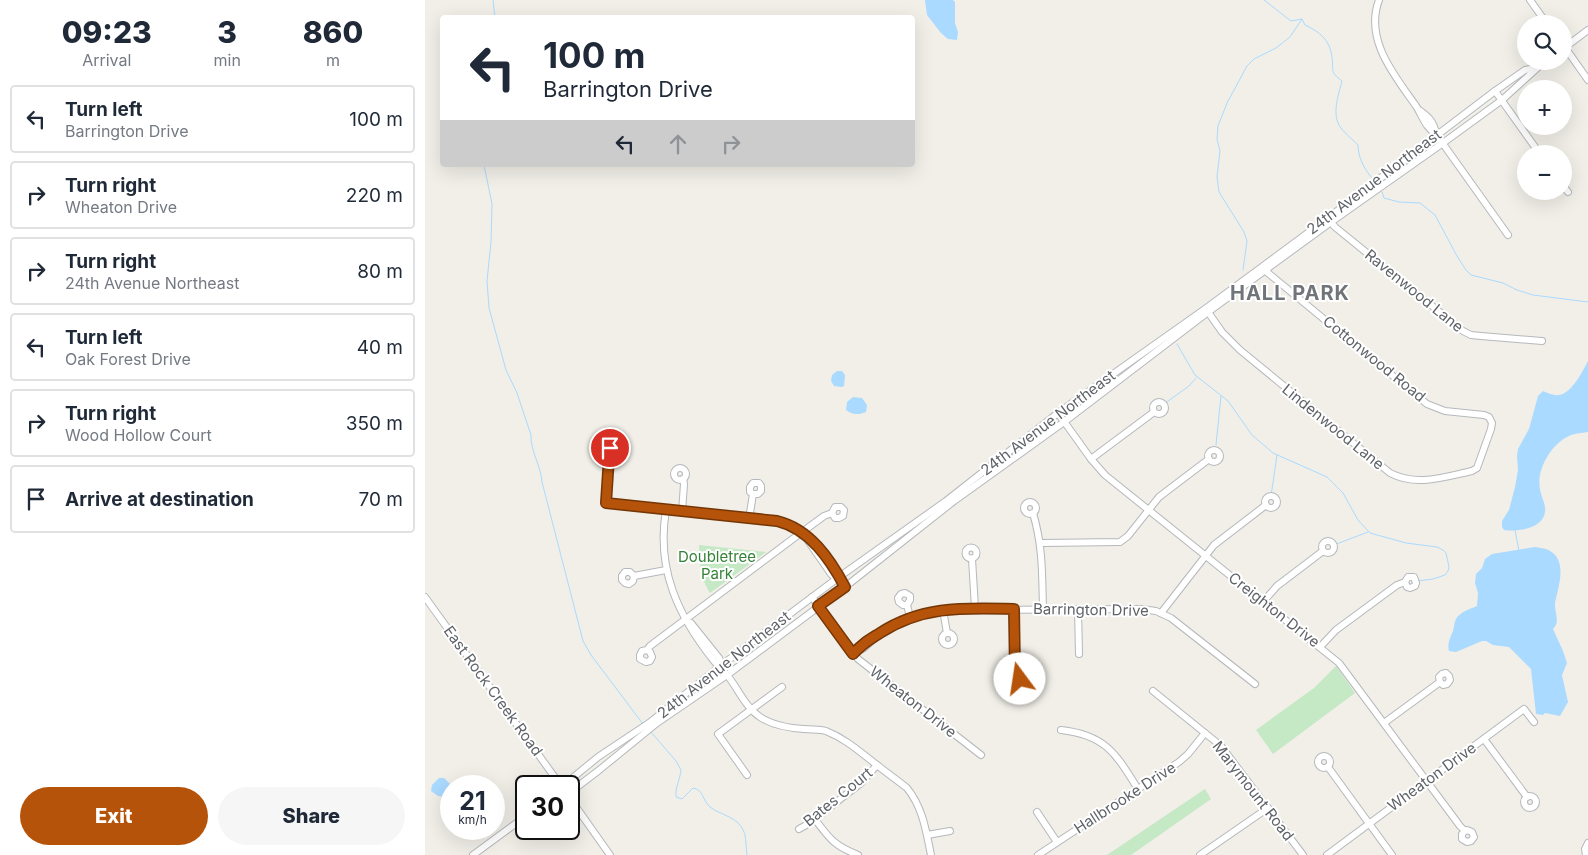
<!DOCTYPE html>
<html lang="en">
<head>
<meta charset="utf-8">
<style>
	body { margin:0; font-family:Inter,sans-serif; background:#f6f6f7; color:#1f2937; height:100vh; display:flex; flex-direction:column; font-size:19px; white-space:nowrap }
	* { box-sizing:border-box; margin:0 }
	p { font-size:16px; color:#747a83 }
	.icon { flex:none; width:28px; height:28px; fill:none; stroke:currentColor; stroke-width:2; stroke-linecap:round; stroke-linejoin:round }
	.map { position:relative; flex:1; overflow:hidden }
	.details { display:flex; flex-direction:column; background:#fff; width:425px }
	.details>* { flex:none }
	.hud { position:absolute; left:15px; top:15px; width:475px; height:152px; border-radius:5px; box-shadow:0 5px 20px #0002; background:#fff; color:#1f2937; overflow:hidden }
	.fabs { position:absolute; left:1092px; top:15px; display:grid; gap:10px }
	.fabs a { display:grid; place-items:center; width:55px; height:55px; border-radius:50%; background:#fff; box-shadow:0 5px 20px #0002; font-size:25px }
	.speed { position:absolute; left:15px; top:775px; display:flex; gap:10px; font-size:25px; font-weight:700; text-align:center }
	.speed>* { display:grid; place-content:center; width:65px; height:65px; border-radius:50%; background:#fff; box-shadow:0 5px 20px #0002; line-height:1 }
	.speed small { font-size:12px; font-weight:400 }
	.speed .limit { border:2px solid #111; border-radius:8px; background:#fff; color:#111 }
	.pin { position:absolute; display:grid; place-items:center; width:42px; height:42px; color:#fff; margin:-21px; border:2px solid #fff; border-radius:50%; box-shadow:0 1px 5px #0007 }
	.me { position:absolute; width:55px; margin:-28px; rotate:346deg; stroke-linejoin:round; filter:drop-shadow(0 0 4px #0008) }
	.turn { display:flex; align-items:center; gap:18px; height:105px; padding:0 20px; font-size:22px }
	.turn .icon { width:65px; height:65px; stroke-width:2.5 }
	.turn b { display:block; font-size:35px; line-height:42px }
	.lanes { display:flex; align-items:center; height:48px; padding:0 20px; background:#0003; justify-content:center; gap:25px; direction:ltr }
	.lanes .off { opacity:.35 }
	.eta { display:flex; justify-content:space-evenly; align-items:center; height:85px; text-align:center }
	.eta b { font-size:30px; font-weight:800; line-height:35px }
	.primary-button { display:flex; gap:10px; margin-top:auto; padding:10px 20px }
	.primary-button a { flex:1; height:58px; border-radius:30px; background:#b45309; color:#fff; font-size:20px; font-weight:800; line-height:58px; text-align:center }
	.primary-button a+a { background:#f6f6f7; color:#1f2937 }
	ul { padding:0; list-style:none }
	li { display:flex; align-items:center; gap:15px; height:68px; margin:0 10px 8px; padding:0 10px; border:2px solid #e0e1e3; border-radius:5px }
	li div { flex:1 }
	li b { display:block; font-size:19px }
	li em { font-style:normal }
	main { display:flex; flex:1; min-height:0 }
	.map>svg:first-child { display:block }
	.green { fill:#c5e8c5 }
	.water { fill:#aadaff }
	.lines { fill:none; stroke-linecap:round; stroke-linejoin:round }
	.stream { stroke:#aadaff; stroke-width:1 }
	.minor-casing { stroke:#b5b8bc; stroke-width:8 }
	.minor { stroke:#fff; stroke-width:6 }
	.route-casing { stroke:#753606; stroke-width:12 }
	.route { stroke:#b45309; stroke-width:9 }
	.labels { text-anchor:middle; stroke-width:4; stroke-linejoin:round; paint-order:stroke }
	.street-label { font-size:15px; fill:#5f6368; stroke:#fff }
	.park-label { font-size:15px; fill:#348238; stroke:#fff }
	.district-label { font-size:20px; font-weight:bold; letter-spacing:1px; fill:#70757a; stroke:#fff }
</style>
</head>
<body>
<main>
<section class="details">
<div class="eta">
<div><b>09:23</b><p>Arrival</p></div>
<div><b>3</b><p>min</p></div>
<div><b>860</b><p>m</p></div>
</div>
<ul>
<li><svg class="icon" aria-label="left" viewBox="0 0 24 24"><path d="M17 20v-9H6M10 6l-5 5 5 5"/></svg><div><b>Turn left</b><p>Barrington Drive</p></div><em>100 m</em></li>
<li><svg class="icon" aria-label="right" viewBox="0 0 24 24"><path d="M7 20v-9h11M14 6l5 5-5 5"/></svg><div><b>Turn right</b><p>Wheaton Drive</p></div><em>220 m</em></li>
<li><svg class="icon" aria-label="right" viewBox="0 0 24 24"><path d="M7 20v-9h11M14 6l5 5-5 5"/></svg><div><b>Turn right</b><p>24th Avenue Northeast</p></div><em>80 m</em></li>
<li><svg class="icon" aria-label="left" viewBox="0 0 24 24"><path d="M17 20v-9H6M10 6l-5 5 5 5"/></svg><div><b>Turn left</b><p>Oak Forest Drive</p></div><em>40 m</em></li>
<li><svg class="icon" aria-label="right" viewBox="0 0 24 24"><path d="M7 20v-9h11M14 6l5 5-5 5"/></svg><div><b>Turn right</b><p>Wood Hollow Court</p></div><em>350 m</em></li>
<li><svg class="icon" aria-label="arrive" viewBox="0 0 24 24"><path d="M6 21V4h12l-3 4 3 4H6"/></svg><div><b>Arrive at destination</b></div><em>70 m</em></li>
</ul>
<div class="primary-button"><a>Exit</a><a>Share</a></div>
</section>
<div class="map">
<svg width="1163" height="855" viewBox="0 0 1163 855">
	<rect width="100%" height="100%" fill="#f1efe8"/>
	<!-- green -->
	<g class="green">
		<path d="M274 545 341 552 285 593C275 578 275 563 274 545Z"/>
		<path d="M911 666 930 693 848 754 831 730 889 688Z"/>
		<path d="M780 789 786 799 706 855H682Z"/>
	</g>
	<!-- water -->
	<g class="water">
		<path d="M500 0H528L530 2V23L533 32 532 40 523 39 516 33 502 15Z"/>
		<path d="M1163 361V432C1157 433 1150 433 1144 436 1126 444 1111 470 1115 489 1116 497 1121 503 1120 512 1118 529 1091 532 1079 530L1077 527V521L1084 510 1090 487 1093 470 1092 456 1093 449 1104 429 1113 396 1118 391C1123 393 1129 396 1134 395 1146 394 1158 371 1163 361Z"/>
		<path d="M412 371H417L420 375 419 386 417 387 409 386 406 381 407 375Z"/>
		<path d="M428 397 437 398 442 405 441 412C434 415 427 415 421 410L422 402Z"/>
		<path d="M1110 547C1115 548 1121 548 1125 551 1143 561 1133 588 1130 603 1129 612 1136 621 1128 629L1138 651 1142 663 1137 675 1143 702 1135 716 1120 713 1118 715 1111 714 1106 669 1084 647 1068 645 1061 641H1057L1031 652 1024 651C1022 644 1025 638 1028 631 1029 628 1029 623 1031 619 1035 612 1045 609 1052 606L1053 593 1050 583 1051 574 1057 568 1060 559 1067 554Z"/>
		<path d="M14 778H19L25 784 23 796 21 797 13 796 6 791 7 785Z"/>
	</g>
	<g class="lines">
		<!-- stream -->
		<g class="stream">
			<path d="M68 0 70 18"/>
			<path d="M839 0 866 21 877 19 880 25C895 32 905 40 907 57 909 71 904 71 917 81 914 93 907 112 914 125 918 132 927 139 933 145 933 157 939 169 947 178"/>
			<path d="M59 165 67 204 66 242 62 281 64 308 81 370 92 393 106 435C105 450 116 466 117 482L158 641 166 655 218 724"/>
			<path d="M957 192 959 198 974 202 995 203 1010 215 1032 256 1041 270 1046 275 1078 283 1092 290 1108 295 1163 302"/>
			<path d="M818 270 822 241 819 232 794 192 792 177 795 151 792 139 793 126 802 103 822 66 829 59 851 48 865 37 877 19"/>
			<path d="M752 344 770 375 803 401 827 435 848 453 902 477 918 493 933 520 945 533 981 543 1012 547 1018 550 1021 553 1024 567 1023 571 1020 575 1008 579 992 581"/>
			<path d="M739 404 764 386 771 378"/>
			<path d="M791 445 796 396"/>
			<path d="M846 496 852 455"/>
			<path d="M1090 530 1094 551"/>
			<path d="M909 545 943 532"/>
			<path d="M226 732 251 761 256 770C255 780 250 787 251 797L257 799 268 788C279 790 277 800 285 807 295 815 314 817 319 832 321 835 321 850 322 855"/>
		</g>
		<defs>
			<g id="minor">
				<path d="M954 0C939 40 970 76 991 106 998 117 1000 127 1011 134L1083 235"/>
				<path d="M1105 0 1122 24"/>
				<path d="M1139 46 1163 80"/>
				<path d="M1139 48 1163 30"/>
				<path d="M1070 91 1115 154"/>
				<path d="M994 110C1004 117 1009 122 1011 134"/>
				<path d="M1139 187 1143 192"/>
				<path d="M904 220 910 227 1038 331 1046 335 1056 336 1117 341"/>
				<path d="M781 309 797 332 815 350 965 473C992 487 1019 477 1047 471L1052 468 1066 429 1067 423 1064 417 1059 415 1020 411 1002 404 837 268"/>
				<circle cx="734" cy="408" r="6"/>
				<path d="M633 413 666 459 680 475 914 663 1035 826 1040 831 1042 830 1047 832 1049 837 1046 841 1042 842 1037 839V834L1040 831"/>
				<circle cx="789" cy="456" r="6"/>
				<path d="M183 450H178L174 446 175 442 178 439H183C187 443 187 446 183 450L184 457 181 503 352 521C385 529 405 558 420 587"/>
				<path d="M666 459 729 412"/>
				<circle cx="255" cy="474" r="6"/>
				<circle cx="846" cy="502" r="6"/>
				<circle cx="605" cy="508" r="6"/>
				<path d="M241 510C231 569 253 616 289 661 293 666 298 670 302 675 313 688 320 707 335 717 347 725 364 728 379 729 386 730 394 729 401 731 421 739 435 752 452 765 462 773 472 780 482 788 498 808 501 831 506 855"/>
				<path d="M257 512 259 484 258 479"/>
				<path d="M608 513C618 547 617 574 618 609"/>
				<path d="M324 519 328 494 325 492V487L328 483H334L336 486V491L333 494H328"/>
				<path d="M379 535 406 574 413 581"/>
				<circle cx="903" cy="547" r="6"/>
				<path d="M616 543 695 542 703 536 734 497 784 459"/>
				<circle cx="546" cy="553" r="5.5"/>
				<path d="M547 559 550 608"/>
				<path d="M209 576 208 581 204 584 200 583 197 580V576L200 572H205L209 576 241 570"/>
				<path d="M0 597 136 786"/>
				<path d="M387 597 433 659 556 755"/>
				<path d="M838 602 852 586 898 551"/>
				<path d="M482 605H478L474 602 473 598 476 594 480 593 485 596V600L482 605 485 617"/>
				<path d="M589 609 590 671 585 674 584 678 587 682 590 683 594 681 595 677 594 673 590 671"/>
				<path d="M653 609 654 654"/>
				<path d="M518 610 522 633"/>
				<path d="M736 613 789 545 841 505"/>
				<path d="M266 623 294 658 298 667"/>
				<circle cx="523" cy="639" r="6"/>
				<path d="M895 647 911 630 972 585 980 582 983 577H989L991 583 990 586 985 588 982 587 980 582"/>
				<path d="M222 650 225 652 227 657 225 661 221 662 215 659V655L217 651 222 650 225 646 369 538 399 516 407 513 410 507H416L419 510 418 516 414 518H410L407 513"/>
				<path d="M432 652 439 648 451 637"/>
				<path d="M429 654C436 645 443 641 453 635 477 621 490 615 518 610L716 609 731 611 746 618 830 684"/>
				<path d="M728 691 796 746 878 855"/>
				<path d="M959 723 1015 682 1014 677 1017 674 1021 673 1024 676 1025 680 1022 684 1018 685 1015 682"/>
				<path d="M636 730C681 735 691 754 713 789"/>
				<path d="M1059 739 1102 797"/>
				<circle cx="899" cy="762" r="6"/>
				<path d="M903 767 967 855"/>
				<path d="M322 775 293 734 357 687"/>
				<path d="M141 786 145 780 173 757 224 723 294 667 414 577 521 501 633 413 780 309 903 218 1070 91 1100 70 1111 68"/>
				<path d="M144 790H148L173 771 232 723 302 675 420 587 529 501 639 422 783 312 906 222 1018 143 1077 100 1120 61"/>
				<circle cx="1105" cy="802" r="6"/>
				<path d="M144 797 185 855"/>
				<path d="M612 812 632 842"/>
				<path d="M389 818C405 839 408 845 433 855"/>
				<path d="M374 829 383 824 436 783 452 765"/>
				<path d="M502 835 525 831"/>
				<path d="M48 855 101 816"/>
				<path d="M613 855 754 762 763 754 780 733"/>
				<path d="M775 855 843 808"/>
				<path d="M902 855 1099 709 1109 722"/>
				<path d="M1161 855 1160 849 1163 843"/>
			</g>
		</defs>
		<!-- minor casing -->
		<use href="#minor" class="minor-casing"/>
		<!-- minor -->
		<use href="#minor" class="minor"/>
	</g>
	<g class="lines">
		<defs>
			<path id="route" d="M185 448 183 450 184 457 181 503 352 521C385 529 405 559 420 587L393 606 428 654C438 643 444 640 455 633 498 605 541 608 589 609L590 671 595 674V679"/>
		</defs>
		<!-- route casing -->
		<use href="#route" class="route-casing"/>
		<!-- route -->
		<use href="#route" class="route"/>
	</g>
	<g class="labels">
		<!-- street labels -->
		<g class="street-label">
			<text transform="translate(949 182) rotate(-37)" y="5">24th Avenue Northeast</text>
			<text transform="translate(989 291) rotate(39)" y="5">Ravenwood Lane</text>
			<text transform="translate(949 359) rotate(39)" y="5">Cottonwood Road</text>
			<text transform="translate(623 423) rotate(-37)" y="5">24th Avenue Northeast</text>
			<text transform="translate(908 427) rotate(39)" y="5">Lindenwood Lane</text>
			<text transform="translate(666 610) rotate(1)" y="5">Barrington Drive</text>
			<text transform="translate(849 610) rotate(38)" y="5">Creighton Drive</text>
			<text transform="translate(299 665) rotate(-38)" y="5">24th Avenue Northeast</text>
			<text transform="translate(68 691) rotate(54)" y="5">East Rock Creek Road</text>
			<text transform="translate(488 702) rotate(38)" y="5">Wheaton Drive</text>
			<text transform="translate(1007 777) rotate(-36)" y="5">Wheaton Drive</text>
			<text transform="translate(828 791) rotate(52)" y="5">Marymount Road</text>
			<text transform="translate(413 797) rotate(-39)" y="5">Bates Court</text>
			<text transform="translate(700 798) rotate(-33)" y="5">Hallbrooke Drive</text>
		</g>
		<!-- park labels -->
		<g class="park-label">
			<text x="292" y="562">Doubletree<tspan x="292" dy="17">Park</tspan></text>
		</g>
		<!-- district labels -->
		<g class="district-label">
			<text x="865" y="300">HALL PARK</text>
		</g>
	</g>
</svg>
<div class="fabs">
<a><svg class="icon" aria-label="search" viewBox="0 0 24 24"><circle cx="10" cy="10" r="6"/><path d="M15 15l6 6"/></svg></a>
<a>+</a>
<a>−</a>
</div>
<div class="speed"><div>21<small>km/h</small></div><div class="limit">30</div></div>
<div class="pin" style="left:185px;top:448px;background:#d93025"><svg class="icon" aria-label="arrive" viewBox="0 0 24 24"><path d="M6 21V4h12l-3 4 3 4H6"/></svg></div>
<svg class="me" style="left:595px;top:679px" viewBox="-20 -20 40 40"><circle r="19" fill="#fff"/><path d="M0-13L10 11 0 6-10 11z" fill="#b45309"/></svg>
<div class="hud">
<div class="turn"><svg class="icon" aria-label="left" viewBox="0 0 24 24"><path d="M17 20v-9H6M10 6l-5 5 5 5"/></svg><div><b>100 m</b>Barrington Drive</div></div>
<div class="lanes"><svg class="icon" aria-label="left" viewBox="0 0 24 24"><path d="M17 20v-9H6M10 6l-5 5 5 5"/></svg><svg class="icon off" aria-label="ahead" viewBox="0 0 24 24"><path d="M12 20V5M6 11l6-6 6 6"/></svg><svg class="icon off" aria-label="right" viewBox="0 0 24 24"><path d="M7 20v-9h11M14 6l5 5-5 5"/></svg></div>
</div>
</div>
</main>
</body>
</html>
